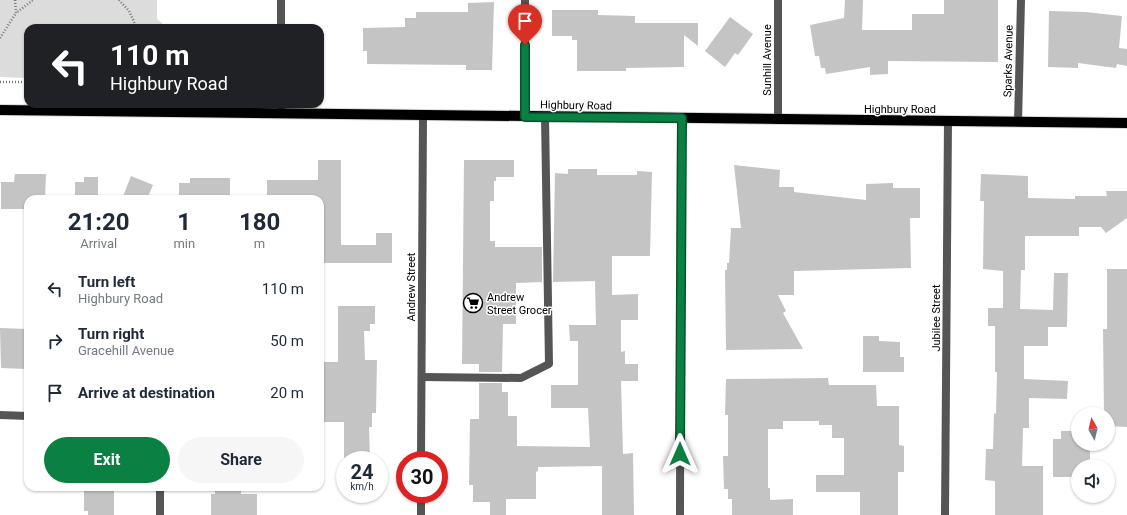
<!DOCTYPE html>
<html lang="en">
<head>
<meta charset="utf-8">
<style>
	body { margin:0; font-family:Roboto,sans-serif; background:#f6f6f7; color:#1f2937; height:100vh; display:flex; flex-direction:column; font-size:15px; white-space:nowrap }
	* { box-sizing:border-box; margin:0 }
	p { font-size:13px; color:#747a83 }
	.icon { flex:none; width:22px; height:22px; fill:none; stroke:currentColor; stroke-width:2; stroke-linecap:round; stroke-linejoin:round }
	.map { position:relative; flex:1; overflow:hidden }
	.panel { position:absolute; left:24px; top:195px; width:300px; height:296px; display:flex; flex-direction:column; background:#fff; border-radius:12px; box-shadow:0 1px 3px #0004 }
	.panel>* { flex:none }
	.guide { position:absolute; left:24px; top:24px; width:300px; height:84px; border-radius:12px; box-shadow:0 1px 3px #0004; background:#202124; color:#fff; overflow:hidden }
	.needle { width:26px; rotate:352deg }
	.buttons { position:absolute; left:1071px; top:407px; display:grid; gap:8px }
	.buttons a { display:grid; place-items:center; width:44px; height:44px; border-radius:50%; background:#fff; box-shadow:0 1px 3px #0004; font-size:20px }
	.speed { position:absolute; left:336px; top:451px; display:flex; gap:8px; font-size:20px; font-weight:700; text-align:center }
	.speed>* { display:grid; place-content:center; width:52px; height:52px; border-radius:50%; background:#fff; box-shadow:0 1px 3px #0004; line-height:1 }
	.speed small { font-size:10px; font-weight:400 }
	.speed .limit { border:6px solid #d22; background:#fff; color:#111 }
	.pin { position:absolute; display:grid; place-items:center; width:34px; height:34px; color:#fff; margin:-41px -17px; border-radius:50% 50% 50% 0; rotate:-45deg; box-shadow:0 0 4px #0007 }
	.pin .icon { rotate:45deg }
	.me { position:absolute; width:44px; margin:-22px; rotate:0deg; stroke-linejoin:round; filter:drop-shadow(0 0 3px #0008) }
	.turn { display:flex; align-items:center; gap:14px; height:84px; padding:0 20px; font-size:18px }
	.turn .icon { width:52px; height:52px; stroke-width:2.5 }
	.turn b { display:block; font-size:28px; line-height:34px }
	.eta { display:flex; justify-content:space-evenly; align-items:center; height:68px; text-align:center }
	.eta b { font-size:24px; font-weight:700; line-height:28px }
	.button { display:flex; gap:8px; margin-top:auto; padding:8px 20px }
	.button a { flex:1; height:46px; border-radius:24px; background:#0b8043; color:#fff; font-size:16px; font-weight:700; line-height:46px; text-align:center }
	.button a+a { background:#f6f6f7; color:#1f2937 }
	ul { padding:0; list-style:none }
	li { display:flex; align-items:center; gap:12px; height:52px; padding:0 20px }
	li div { flex:1 }
	li b { display:block; font-size:15px }
	li em { font-style:normal }
	.map>svg:first-child { display:block }
	.green { fill:#dcdcdc }
	.building { fill:#c4c4c4 }
	.lines { fill:none; stroke-linecap:round; stroke-linejoin:round }
	.primary-casing { stroke:#dbdbdb; stroke-width:12 }
	.path { stroke:#777; stroke-width:2.5; stroke-dasharray:1 2; stroke-linecap:butt }
	.lane { stroke:#555; stroke-width:8 }
	.street { stroke:#555; stroke-width:8 }
	.primary { stroke:#000; stroke-width:10 }
	.route-casing { stroke:#07532c; stroke-width:10 }
	.route { stroke:#0b8043; stroke-width:7 }
	.labels { text-anchor:middle; stroke-width:3; stroke-linejoin:round; paint-order:stroke }
	.street-label { font-size:11px; fill:#000; stroke:#fff }
	.poi-label { font-size:11px; fill:#000; stroke:#fff; text-anchor:start }
</style>
</head>
<body>
<div class="map">
<svg width="1127" height="515" viewBox="0 0 1127 515">
	<rect width="100%" height="100%" fill="#fff"/>
	<!-- green -->
	<path class="green" d="M0 0H157V19L167 28H28V78L0 77Z"/>
	<!-- building -->
	<g class="building">
		<path d="M845 0H863L862 30H912V14H944V0H998V62L888 61V74L870 75V67L826 74 825 68H821L819 56H815L810 25 844 18Z"/>
		<path d="M494 2 492 70H466V65L367 64V51H363V28L405 27V18H416V12H468V3Z"/>
		<path d="M552 10H598V15L635 16V23H698V46L684 35V67L626 68V71H577V40H572V36H552Z"/>
		<path d="M1049 11 1085 12 1122 16 1119 48 1127 49V66L1117 64 1116 68 1078 63V68L1048 67Z"/>
		<path d="M730 17 753 34 738 55 735 53 725 67 705 51Z"/>
		<path d="M318 160H341V245H376V233H392V263H324V221H320V199H267V180H318Z"/>
		<path d="M464 160H514V177H496V181H494V201H490V241H495V247H542V282L516 283V324H503L502 372H479V364H462Z"/>
		<path d="M734 165 780 170 779 187H794V192L866 200V184L893 183V188H920V218H910L911 268 794 271V295H778L786 311 783 313 803 349 726 350 725 270H727V263H729L731 228H741Z"/>
		<path d="M568 169H597V175H637V171L652 172 650 256H612V295L638 294V320H621V352L625 351V364H638V381H621L623 454 633 453 634 515H602V466L538 467V471L536 472V499H506V515H490V502H473V485H469L470 419H479V383H502V392H508V416H517V446L590 447 588 408H551V385H578V341H570L569 325H596L595 281 553 282 555 173 568 174Z"/>
		<path d="M15 174H46L45 199H28V209H1V182H14Z"/>
		<path d="M981 174 1028 176V198L1075 199V196H1107L1106 191H1127V218L1106 233 1101 227H1079V236H1025V270H1021L1020 309 1053 310 1054 273H1068L1067 327H1048V346H1024V379L1068 381 1067 399 1029 398V428H1023L1022 466H1043V515H995V481L985 480 986 449H993L994 413 996 414 997 372H995V326H988V308H1003V271L983 269 984 201H980Z"/>
		<path d="M131 176 153 185 147 199H122Z"/>
		<path d="M84 177H98V199H75V182H84Z"/>
		<path d="M190 178H230V199H179V183H190Z"/>
		<path d="M1107 269H1127V427L1108 426V414H1104L1103 329H1107Z"/>
		<path d="M338 306H375V324H370V331H364L365 360H377L376 413H372V427H369L370 460H344V422H322V410H320V362H338Z"/>
		<path d="M0 328 28 329V369L1 368Z"/>
		<path d="M863 336H879V341L900 342V357H904V372H863Z"/>
		<path d="M828 378 829 385H876L877 406H899V445L904 446V472H898V515H860V492H816V475H844V438H832V425H819V421H783V429H768V488H770V500L793 499V515H732V499H728V489H724L723 456H728V415H725L726 379Z"/>
		<path d="M1061 431H1078V444H1090V466H1078V477H1053V439H1061Z"/>
		<path d="M84 487H114V515H88V511H84Z"/>
		<path d="M225 487H241V494H257V515H211V494H215V491H225Z"/>
	</g>
	<g class="lines">
		<defs>
			<path id="primary" d="M0 110 1127 123"/>
		</defs>
		<!-- primary casing -->
		<use href="#primary" class="primary-casing"/>
		<!-- path -->
		<g class="path">
			<path d="M15 0 16 13 33 0"/>
			<path d="M119 0 129 11 137 28"/>
			<path d="M0 38 16 13"/>
			<path d="M0 82H28"/>
		</g>
		<!-- lane -->
		<path class="lane" d="M422 377 521 378 549 364 545 117"/>
		<!-- street -->
		<g class="street">
			<path d="M281 28V0"/>
			<path d="M281 113V104"/>
			<path d="M525 117V0"/>
			<path d="M778 120V0"/>
			<path d="M1018 122 1021 0"/>
			<path d="M0 415 28 416"/>
			<path d="M421 460 423 115"/>
			<path d="M160 515V487"/>
			<path d="M421 515V494"/>
			<path d="M680 515 681 118"/>
			<path d="M945 515 948 121"/>
		</g>
		<!-- primary -->
		<use href="#primary" class="primary"/>
	</g>
	<g class="lines">
		<defs>
			<path id="route" d="M525 45V117L682 118 680 454"/>
		</defs>
		<!-- route casing -->
		<use href="#route" class="route-casing"/>
		<!-- route -->
		<use href="#route" class="route"/>
	</g>
	<!-- icons -->
	<defs>
		<symbol id="supermarket-ring" viewBox="-11 -11 22 22"><circle r="9.5" fill="#fff" stroke="#000" stroke-width="1.5"/><path d="M-6-5.5h2.5l.6 2H6L4.5 2H-2.5L-4.4-4H-6ZM-1.5 3.2a1.3 1.3 0 1 0 .1 0ZM3 3.2a1.3 1.3 0 1 0 .1 0Z" fill="#000"/></symbol>
	</defs>
	<g fill-rule="evenodd">
		<use href="#supermarket-ring" x="462" y="292" width="22" height="22"/>
	</g>
	<g class="labels">
		<!-- street labels -->
		<g class="street-label">
			<text transform="translate(767 60) rotate(-90)" y="4">Sunhill Avenue</text>
			<text transform="translate(1008 61) rotate(-89)" y="4">Sparks Avenue</text>
			<text transform="translate(576 105) rotate(1)" y="4">Highbury Road</text>
			<text x="900" y="113">Highbury Road</text>
			<text transform="translate(411 287) rotate(-90)" y="4">Andrew Street</text>
			<text transform="translate(936 318) rotate(-90)" y="4">Jubilee Street</text>
		</g>
		<!-- poi labels -->
		<g class="poi-label">
			<text x="487" y="301">Andrew<tspan x="487" dy="13">Street Grocer</tspan></text>
		</g>
	</g>
</svg>
<div class="buttons">
<a><svg class="needle" viewBox="-14 -14 28 28"><path d="M0-13l5 13h-10z" fill="#e53935"/><path d="M0 13l5-13h-10z" fill="#747a83"/></svg></a>
<a><svg class="icon" aria-label="sound" viewBox="0 0 24 24"><path d="M4 9h4l5-4v14l-5-4H4zM17 9q2 3 0 6"/></svg></a>
</div>
<div class="speed"><div>24<small>km/h</small></div><div class="limit">30</div></div>
<div class="pin" style="left:525px;top:45px;background:#d93025"><svg class="icon" aria-label="arrive" viewBox="0 0 24 24"><path d="M6 21V4h12l-3 4 3 4H6"/></svg></div>
<svg class="me" style="left:680px;top:454px" viewBox="-20 -20 40 40"><path d="M0-17L14 15 0 8-14 15z" fill="#0b8043" stroke="#fff" stroke-width="4"/></svg>
<div class="guide">
<div class="turn"><svg class="icon" aria-label="left" viewBox="0 0 24 24"><path d="M17 20v-9H6M10 6l-5 5 5 5"/></svg><div><b>110 m</b>Highbury Road</div></div>
</div>
<section class="panel">
<div class="eta">
<div><b>21:20</b><p>Arrival</p></div>
<div><b>1</b><p>min</p></div>
<div><b>180</b><p>m</p></div>
</div>
<ul>
<li><svg class="icon" aria-label="left" viewBox="0 0 24 24"><path d="M17 20v-9H6M10 6l-5 5 5 5"/></svg><div><b>Turn left</b><p>Highbury Road</p></div><em>110 m</em></li>
<li><svg class="icon" aria-label="right" viewBox="0 0 24 24"><path d="M7 20v-9h11M14 6l5 5-5 5"/></svg><div><b>Turn right</b><p>Gracehill Avenue</p></div><em>50 m</em></li>
<li><svg class="icon" aria-label="arrive" viewBox="0 0 24 24"><path d="M6 21V4h12l-3 4 3 4H6"/></svg><div><b>Arrive at destination</b></div><em>20 m</em></li>
</ul>
<div class="button"><a>Exit</a><a>Share</a></div>
</section>
</div>
</body>
</html>
